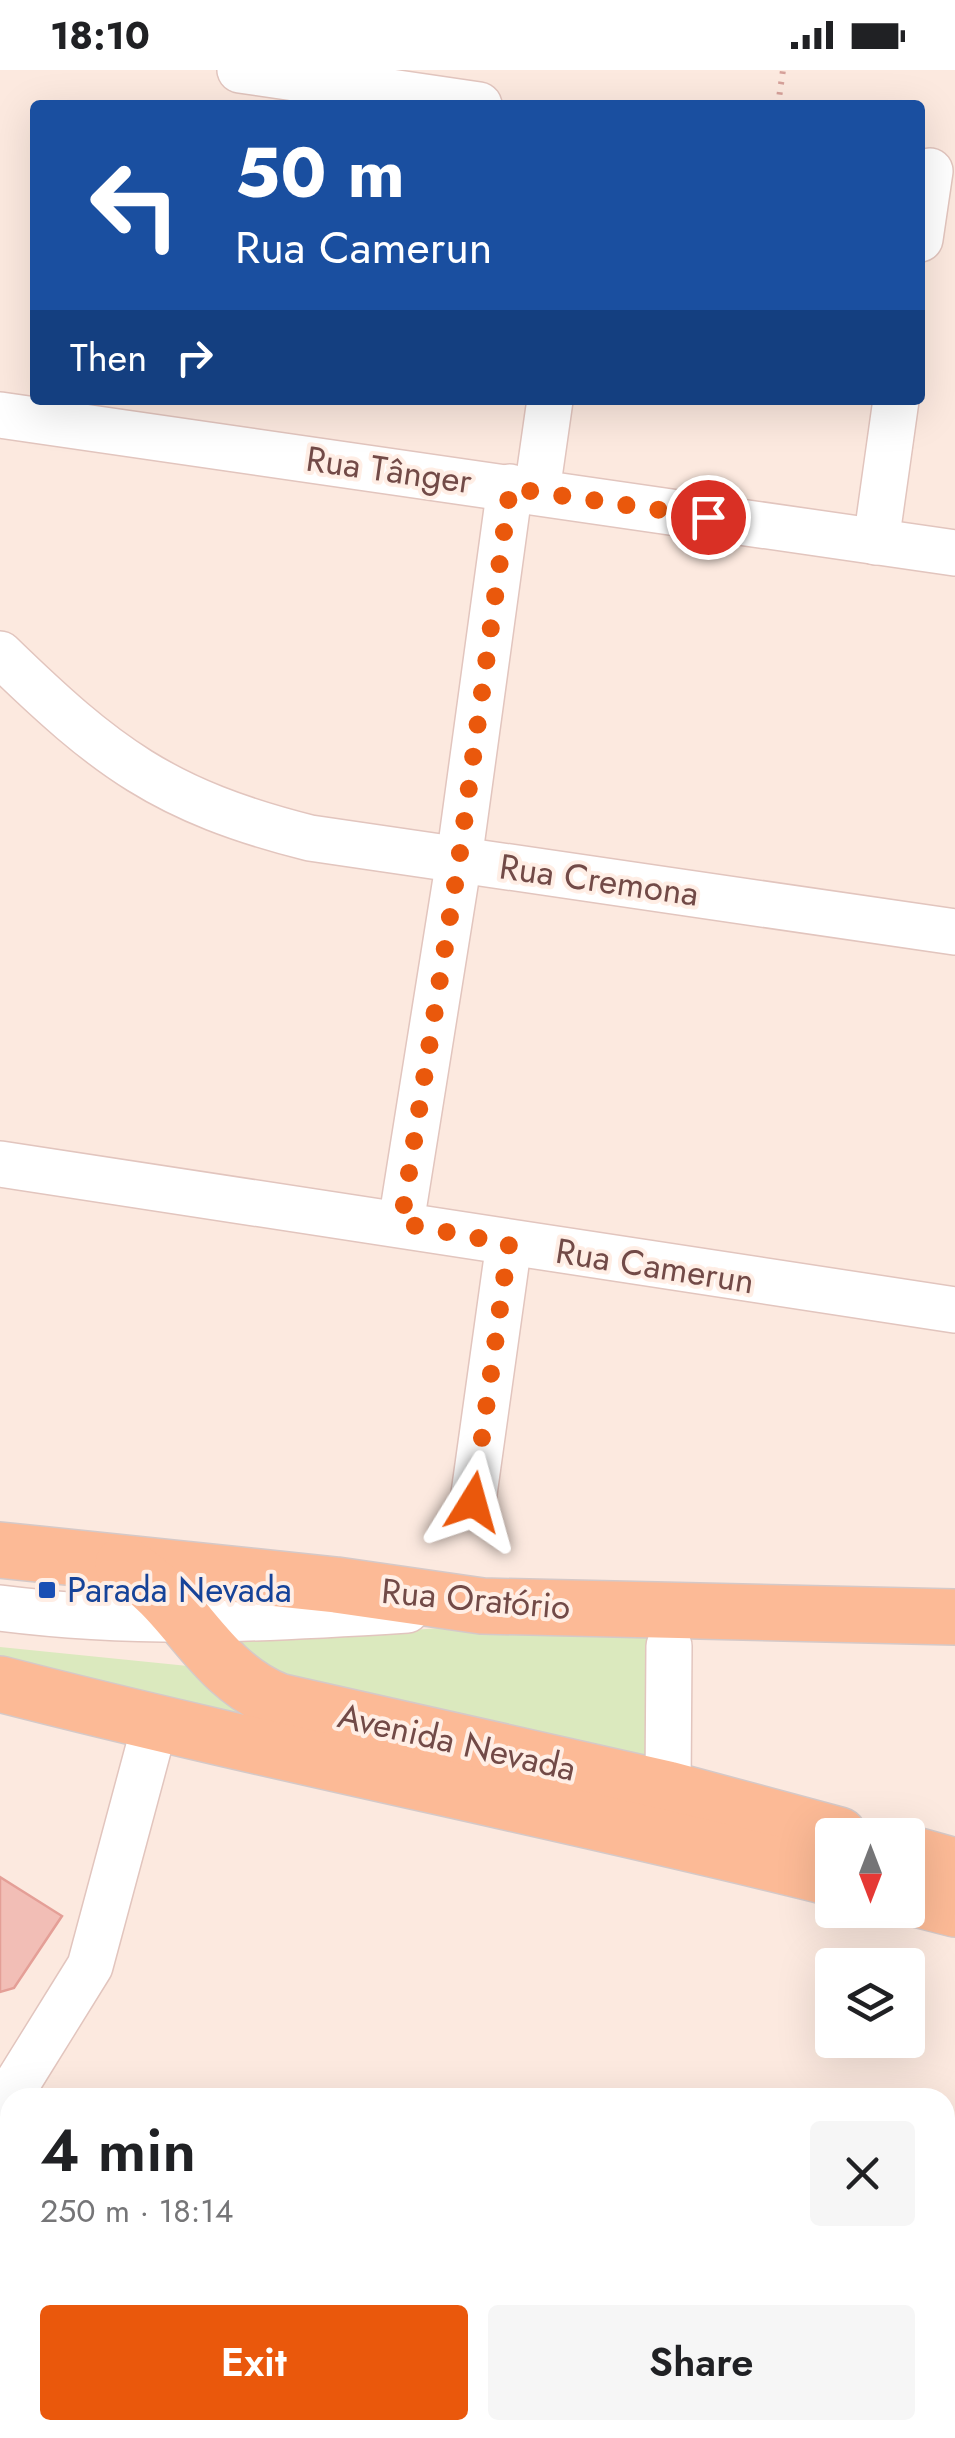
<!DOCTYPE html>
<html lang="en">
<head>
<meta charset="utf-8">
<style>
	body { margin:0; font-family:Jost,sans-serif; background:#f6f6f6; color:#202124; height:100vh; display:flex; flex-direction:column; font-size:38px; white-space:nowrap }
	* { box-sizing:border-box; margin:0 }
	p { font-size:32px; color:#757577 }
	.icon { flex:none; width:55px; height:55px; fill:none; stroke:currentColor; stroke-width:2; stroke-linecap:round; stroke-linejoin:round }
	.map { position:relative; flex:1; overflow:hidden }
	.details { position:absolute; left:0px; top:2018px; width:955px; height:352px; display:flex; flex-direction:column; background:#fff; border-radius:30px 30px 0 0; box-shadow:0 10px 40px #0002 }
	.details>* { flex:none }
	.banner { position:absolute; left:30px; top:30px; width:895px; height:305px; border-radius:10px; box-shadow:0 10px 40px #0002; background:#1a4fa0; color:#fff; overflow:hidden }
	.needle { width:65px; rotate:180deg }
	.fabs { position:absolute; left:815px; top:1748px; display:grid; gap:20px }
	.fabs a { display:grid; place-items:center; width:110px; height:110px; border-radius:10px; background:#fff; box-shadow:0 10px 40px #0002; font-size:50px }
	.pin { position:absolute; display:grid; place-items:center; width:85px; height:85px; color:#fff; margin:-42px; border:5px solid #fff; border-radius:50%; box-shadow:0 2px 10px #0007 }
	.me { position:absolute; width:110px; margin:-55px; rotate:8deg; stroke-linejoin:round; filter:drop-shadow(0 0 8px #0008) }
	.turn { display:flex; align-items:center; gap:35px; height:210px; padding:0 40px; font-size:45px }
	.turn .icon { width:130px; height:130px; stroke-width:2.5 }
	.turn b { display:block; font-size:70px; line-height:85px }
	.then { display:flex; align-items:center; height:95px; padding:0 40px; background:#0003; gap:20px; font-size:38px }
	.round { display:grid; place-items:center; flex:none; width:105px; height:105px; border-radius:10px; background:#f6f6f6 }
	.summary { display:flex; align-items:center; justify-content:space-between; height:170px; padding:0 40px }
	h1 { font-size:60px; font-weight:600; line-height:75px }
	.cta { display:flex; gap:20px; margin-top:auto; padding:20px 40px }
	.cta a { flex:1; height:115px; border-radius:10px; background:#ea580c; color:#fff; font-size:40px; font-weight:600; line-height:115px; text-align:center }
	.cta a+a { background:#f6f6f6; color:#202124 }
	.status { display:flex; justify-content:space-between; align-items:center; height:70px; padding:0 50px; background:#fff; direction:ltr }
	.status svg { height:28px; fill:currentColor }
	.map>svg:first-child { display:block }
	.green { fill:#dbe9be }
	.water { fill:#b4e5df; stroke:#9ad7d0; stroke-width:2.5 }
	.lines { fill:none; stroke-linecap:round; stroke-linejoin:round }
	.river { stroke:#b4e5df; stroke-width:62 }
	.building { fill:#f2beb6; stroke:#e49f97; stroke-width:2.5 }
	.minor-casing { stroke:#e2c5be; stroke-width:48 }
	.major-casing { stroke:#d5c9c8; stroke-width:58 }
	.path { stroke:#d6a19a; stroke-width:6; stroke-dasharray:2.5 8; stroke-linecap:butt }
	.minor { stroke:#fff; stroke-width:45 }
	.major { stroke:#fcba96; stroke-width:55 }
	.route { stroke:#ea580c; stroke-width:18; stroke-dasharray:0 32.4 }
	.transit-dot { fill:#1a4fb4; stroke:#ffeee5; stroke-width:4 }
	.labels { text-anchor:middle; stroke-width:8; stroke-linejoin:round; paint-order:stroke }
	.street-label { font-size:35px; fill:#724a47; stroke:#ffeee5 }
	.transit-label { font-size:35px; fill:#164399; stroke:#ffeee5; text-anchor:start }
</style>
</head>
<body>
<div class="status"><b>18:10</b><svg viewBox="0 0 49 12"><path d="M0 12V9h3v3zM5 12V6h3v6zM10 12V3h3v9zM15 12V0h3v12zM26 1h20v11H26zM47 4h2v5h-2z"/></svg></div>
<div class="map">
<svg width="955" height="2368" viewBox="0 0 955 2368">
	<rect width="100%" height="100%" fill="#fce9df"/>
	<!-- green -->
	<g class="green">
		<path d="M455 1557 651 1558 649 1687 274 1610 238 1572Z"/>
		<path d="M0 1577 188 1596 218 1628 256 1649 0 1596Z"/>
	</g>
	<!-- water -->
	<path class="water" d="M945 2313 955 2318V2368H535V2360H945Z"/>
	<g class="lines">
		<!-- river -->
		<g class="river">
			<path d="M0 2254 10 2264"/>
			<path d="M114 2360 125 2368"/>
			<path d="M513 2368H767"/>
		</g>
	</g>
	<!-- building -->
	<path class="building" d="M0 1807 62 1846 14 1918 0 1922Z"/>
	<g class="lines">
		<defs>
			<g id="minor">
				<path d="M240 0 479 35"/>
				<path d="M920 169 930 101"/>
				<path d="M0 345 955 483"/>
				<path d="M537 421 550 330"/>
				<path d="M876 472 896 330"/>
				<path d="M0 584C106 687 163 731 310 768L955 862"/>
				<path d="M0 1094 955 1240"/>
				<path d="M401 1153 459 790 510 417"/>
				<path d="M473 1431 509 1173"/>
				<path d="M0 1538C142 1556 265 1549 407 1540"/>
				<path d="M668 1719 669 1576"/>
				<path d="M0 2041 90 1896 155 1654"/>
				<path d="M945 2253 955 2258"/>
			</g>
			<g id="major">
				<path d="M0 1480 336 1515 482 1536 955 1547"/>
				<path d="M123 1494C187 1532 206 1602 278 1631L668 1719 839 1765"/>
				<path d="M0 1614C276 1685 556 1739 832 1808"/>
				<path d="M908 1783 955 1796"/>
				<path d="M908 1827 955 1839"/>
			</g>
		</defs>
		<!-- minor casing -->
		<use href="#minor" class="minor-casing"/>
		<!-- major casing -->
		<use href="#major" class="major-casing"/>
		<!-- path -->
		<path class="path" d="M778 35 783 0"/>
		<!-- minor -->
		<use href="#minor" class="minor"/>
		<!-- major -->
		<use href="#major" class="major"/>
	</g>
	<g class="lines">
		<!-- route -->
		<path class="route" d="M473 1432 509 1174 401 1153 459 790 510 418 708 447"/>
	</g>
	<!-- markers -->
	<rect class="transit-dot" x="37" y="1510" width="20" height="20" rx="5"/>
	<g class="labels">
		<!-- street labels -->
		<g class="street-label">
			<text transform="translate(389 400) rotate(8)" y="12">Rua Tânger</text>
			<text transform="translate(599 810) rotate(8)" y="12">Rua Cremona</text>
			<text transform="translate(655 1196) rotate(9)" y="12">Rua Camerun</text>
			<text transform="translate(476 1529) rotate(5)" y="12">Rua Oratório</text>
			<text transform="translate(457 1672) rotate(13)" y="12">Avenida Nevada</text>
		</g>
		<!-- transit labels -->
		<g class="transit-label">
			<text x="67" y="1532">Parada Nevada</text>
		</g>
	</g>
</svg>
<div class="fabs">
<a><svg class="needle" viewBox="-14 -14 28 28"><path d="M0-13l5 13h-10z" fill="#e53935"/><path d="M0 13l5-13h-10z" fill="#757577"/></svg></a>
<a><svg class="icon" aria-label="layers" viewBox="0 0 24 24"><path d="M12 4l9 5-9 5-9-5zM3 14l9 5 9-5"/></svg></a>
</div>
<div class="pin" style="left:708px;top:447px;background:#d93025"><svg class="icon" aria-label="arrive" viewBox="0 0 24 24"><path d="M6 21V4h12l-3 4 3 4H6"/></svg></div>
<svg class="me" style="left:473px;top:1432px" viewBox="-20 -20 40 40"><path d="M0-17L14 15 0 8-14 15z" fill="#ea580c" stroke="#fff" stroke-width="4"/></svg>
<div class="banner">
<div class="turn"><svg class="icon" aria-label="left" viewBox="0 0 24 24"><path d="M17 20v-9H6M10 6l-5 5 5 5"/></svg><div><b>50 m</b>Rua Camerun</div></div>
<div class="then">Then<svg class="icon" aria-label="right" viewBox="0 0 24 24"><path d="M7 20v-9h11M14 6l5 5-5 5"/></svg></div>
</div>
<section class="details">
<div class="summary"><div><h1>4 min</h1><p>250 m · 18:14</p></div><a class="round"><svg class="icon" aria-label="close" viewBox="0 0 24 24"><path d="M6 6l12 12M18 6L6 18"/></svg></a></div>
<div class="cta"><a>Exit</a><a>Share</a></div>
</section>
</div>
</body>
</html>
